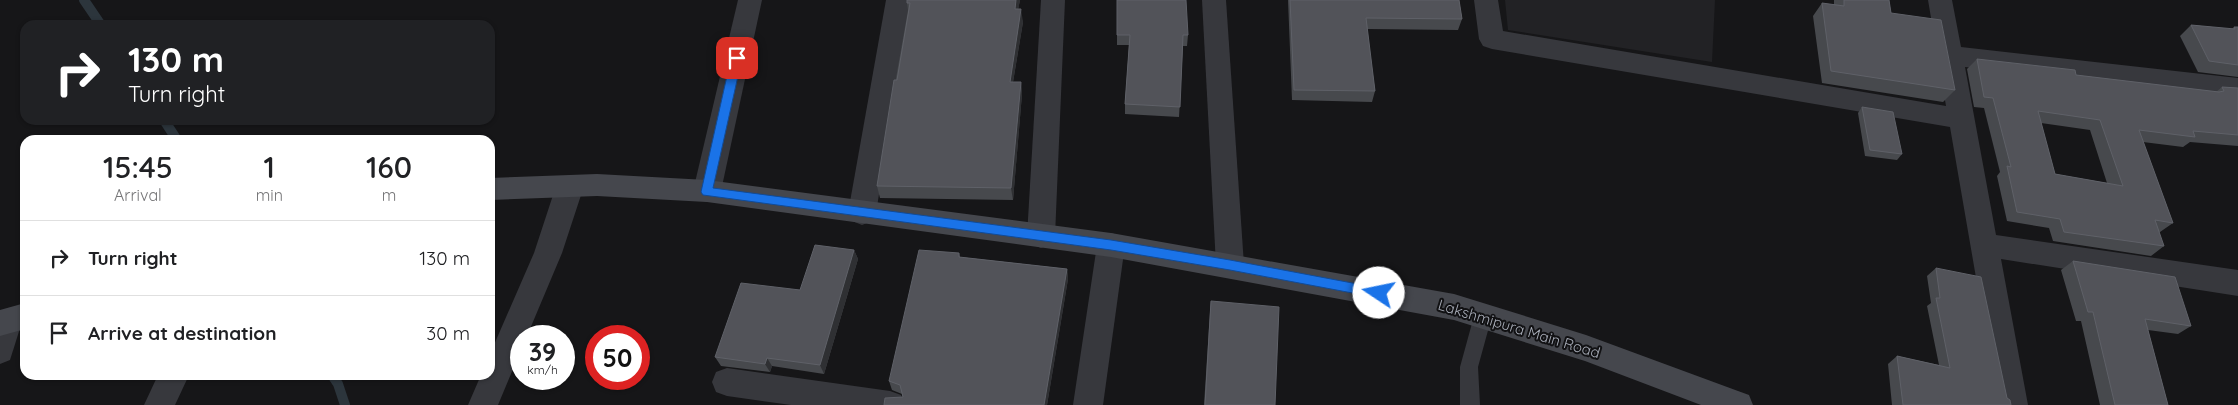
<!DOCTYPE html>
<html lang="en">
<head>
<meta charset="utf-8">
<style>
	body { margin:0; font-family:Quicksand,sans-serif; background:#f2f2f2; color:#202124; height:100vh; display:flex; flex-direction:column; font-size:19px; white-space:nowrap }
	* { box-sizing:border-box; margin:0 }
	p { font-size:16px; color:#757577 }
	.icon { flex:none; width:28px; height:28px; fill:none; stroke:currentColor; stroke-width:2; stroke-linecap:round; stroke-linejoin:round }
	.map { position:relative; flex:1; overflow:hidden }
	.sheet { position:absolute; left:20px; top:135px; width:475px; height:245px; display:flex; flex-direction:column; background:#fff; border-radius:15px; box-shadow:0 1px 4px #0004 }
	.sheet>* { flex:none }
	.top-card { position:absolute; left:20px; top:20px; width:475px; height:105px; border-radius:15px; box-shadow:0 1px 4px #0004; background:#202124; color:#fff; overflow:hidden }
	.speed { position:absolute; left:510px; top:325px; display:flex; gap:10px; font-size:25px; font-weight:700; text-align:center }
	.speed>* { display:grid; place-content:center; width:65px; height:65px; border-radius:50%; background:#fff; box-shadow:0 1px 4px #0004; line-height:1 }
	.speed small { font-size:12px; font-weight:400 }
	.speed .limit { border:8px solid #d22; background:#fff; color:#111 }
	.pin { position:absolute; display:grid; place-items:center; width:42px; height:42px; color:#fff; margin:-21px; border-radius:10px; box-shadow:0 2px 8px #0006 }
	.me { position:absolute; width:55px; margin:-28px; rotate:281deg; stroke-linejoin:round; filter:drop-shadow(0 0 4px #0008) }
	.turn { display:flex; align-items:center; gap:18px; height:105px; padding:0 25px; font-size:22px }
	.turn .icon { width:65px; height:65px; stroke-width:2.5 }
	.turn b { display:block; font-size:35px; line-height:42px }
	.eta { display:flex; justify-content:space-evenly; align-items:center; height:85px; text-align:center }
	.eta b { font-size:30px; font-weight:600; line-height:35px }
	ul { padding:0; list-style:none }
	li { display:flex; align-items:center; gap:15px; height:75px; padding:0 25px; border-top:1px solid #e0e0e0 }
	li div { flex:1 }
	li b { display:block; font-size:19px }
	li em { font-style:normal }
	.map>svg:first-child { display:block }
	.built { fill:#222225 }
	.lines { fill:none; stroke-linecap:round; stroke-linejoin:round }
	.stream { stroke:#2c353c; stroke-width:10 }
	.lane { fill:#37383d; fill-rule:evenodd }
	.street { fill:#37383d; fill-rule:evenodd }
	.secondary { fill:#45474d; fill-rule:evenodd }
	.wall { fill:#47494d; fill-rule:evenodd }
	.shaded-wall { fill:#2f3033 }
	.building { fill:#525359; stroke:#5f6168; fill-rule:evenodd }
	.route { fill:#1a73e8; stroke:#114b97 }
	.labels { text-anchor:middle; stroke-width:4; stroke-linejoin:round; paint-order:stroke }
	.street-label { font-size:15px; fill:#a8adb8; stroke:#111113 }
</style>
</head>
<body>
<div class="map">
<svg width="2238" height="405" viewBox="0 0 2238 405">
	<rect width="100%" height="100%" fill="#161618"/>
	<!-- built -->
	<path class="built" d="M1505 0H1715L1712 62 1508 30Z"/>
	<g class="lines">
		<!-- stream -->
		<g class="stream">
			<path d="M84 0 101 25"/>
			<path d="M164 120 177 140"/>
			<path d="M332 375 338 384 345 405"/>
		</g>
		<!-- lane -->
		<path class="lane" d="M1483 308 1490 310 1492 316 1478 367 1480 405H1460V367L1474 316 1476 310Z"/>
		<!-- street -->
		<g class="street">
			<path d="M738 0H762L721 191 717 199 707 202 697 199 693 191Z"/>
			<path d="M886 0H910L876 213 872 221 862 225 852 221 848 213Z"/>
			<path d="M1041 0H1065L1055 236 1051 244 1041 248 1031 244 1027 236Z"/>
			<path d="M1202 0H1226L1244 265 1240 274 1230 277 1220 274 1216 265Z"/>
			<path d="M1474 0H1498L1503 31 1946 106 1928 0H1952L1961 47 2238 78V98L1965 67 1996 235 2238 270V296L2001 259 2028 405H1998L1950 127 1492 49 1483 46 1479 39Z"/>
			<path d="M570 175 580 178 584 186 562 253 527 336H521V350L498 405H468L481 375H490V354L534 253 556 186 560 178Z"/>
			<path d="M1111 233 1121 236 1125 245 1103 405H1073L1097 245 1101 236Z"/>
			<path d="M7 309 17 313 22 322 10 360 0 364V312Z"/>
			<path d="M727 368 890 391 901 395 905 405H791L727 396 716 392 712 382 716 372Z"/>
			<path d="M158 375H189L175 405H144Z"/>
		</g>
		<!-- secondary -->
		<g class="secondary">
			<path d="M597 174 707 180 1111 233 1454 294 1586 335 1738 391 1749 395 1753 405H1701L1585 361 1454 320 1111 257 707 202 597 196 490 200V178Z"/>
			<path d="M25 303V329L0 336V310Z"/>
		</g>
	</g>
	<!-- wall -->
	<g class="wall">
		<path d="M907 0H1020L1018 9 1023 22 1013 82H1021L1022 94 1013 200 880 198 877 186 908 10 907 3Z"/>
		<path d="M1117 0 1188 35 1187 46H1183L1179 117 1125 114V104L1129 45H1117Z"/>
		<path d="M1288 0H1459L1462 19 1458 30 1367 29 1375 91 1372 102 1292 100Z"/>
		<path d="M1834 0H1889L1891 13 1955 90 1943 102 1822 83 1813 16 1822 3 1834 5Z"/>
		<path d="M2191 25 2232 29 2234 27H2238V77L2198 72 2180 36Z"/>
		<path d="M1977 59 2076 75 2216 92 2222 87 2238 88V146L2190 142 2183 147 2143 142 2173 223 2160 232H2159L2164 246 2151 256 2053 241 2049 228 2007 221 1997 176 2000 172 1984 108 1974 107 1967 69ZM2041 123 2090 130 2107 183 2055 174Z"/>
		<path d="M1862 107 1902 154 1897 160 1865 156 1858 113Z"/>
		<path d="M854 250 858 259 824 374 772 366 770 372 721 366 715 357 800 290Z"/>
		<path d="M959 253 960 257 1067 269 1068 279 1047 405H884L903 397 902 394 892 390 889 381Z"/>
		<path d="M2073 261 2191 326 2178 334 2148 330 2168 405H2100L2081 321H2076L2061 270Z"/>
		<path d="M1936 268 2007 398 2011 405H1892L1888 364 1897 356 1939 365 1927 306 1931 303 1927 276Z"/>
		<path d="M1211 301 1275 405H1204L1210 312Z"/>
	</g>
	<!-- shaded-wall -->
	<g class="shaded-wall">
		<path d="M1016 0H1020L1016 22 1015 9Z"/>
		<path d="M1021 9 1023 22 1011 94 1010 82Z"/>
		<path d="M1021 82 1022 94 1013 200 1011 188Z"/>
		<path d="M854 250 858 259 824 374 820 365Z"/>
		<path d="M1067 269 1068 279 1047 405H1044Z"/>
		<path d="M767 358 772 366 770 372 765 364Z"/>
	</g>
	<!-- building -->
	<g class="building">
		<path d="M907 0H1016L1015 9H1021L1010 82H1021L1011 188 877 186 894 80H897L910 3H907Z"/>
		<path d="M1117 0H1186L1188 35H1183L1180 107 1125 104 1130 35H1117Z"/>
		<path d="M1290 0H1459L1462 19 1366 18 1375 91 1294 90Z"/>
		<path d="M1844 0H1889L1891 13 1941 20 1955 90 1831 71 1822 3 1844 6Z"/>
		<path d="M2191 25 2235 29 2234 27H2238V65L2209 61Z"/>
		<path d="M1977 59 2075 70 2076 75 2219 92 2224 91 2222 87 2238 88V135L2193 131 2195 137 2139 130 2173 223 2155 220 2164 246 2064 232 2060 219 2017 212 2007 166 2011 167 1993 98 1984 97ZM2038 111 2100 120 2123 186 2055 174Z"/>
		<path d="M1862 107 1893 112 1902 154 1870 150Z"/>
		<path d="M815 245 854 250 820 365 767 358 765 364 715 357 741 283 800 290Z"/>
		<path d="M919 250 959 253V257L1067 269 1044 405H884L885 398 903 397 900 385 889 381Z"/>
		<path d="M2073 261 2175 277 2191 326 2145 319 2168 405H2115L2093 312H2088Z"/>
		<path d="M1936 268 1981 277 2007 398 2010 400 2011 405H1903L1897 356 1950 368 1936 298H1940Z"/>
		<path d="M1211 301 1279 307 1275 405H1205Z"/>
	</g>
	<!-- route -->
	<path class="route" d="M737 53 742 58 713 188 1111 240 1230 260 1379 288 1383 289 1385 293 1383 296 1379 298 1230 270 1111 250 703 195 701 192 731 58Z"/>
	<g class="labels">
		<!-- street labels -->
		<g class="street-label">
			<text transform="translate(1519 329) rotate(17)" y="5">Lakshmipura Main Road</text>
		</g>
	</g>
</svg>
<div class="speed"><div>39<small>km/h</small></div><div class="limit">50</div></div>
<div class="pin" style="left:737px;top:58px;background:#d93025"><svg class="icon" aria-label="arrive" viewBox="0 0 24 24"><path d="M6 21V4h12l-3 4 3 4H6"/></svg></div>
<svg class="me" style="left:1379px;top:293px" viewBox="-20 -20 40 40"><circle r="19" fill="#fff"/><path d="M0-13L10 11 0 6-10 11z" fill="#1a73e8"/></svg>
<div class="top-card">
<div class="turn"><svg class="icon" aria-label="right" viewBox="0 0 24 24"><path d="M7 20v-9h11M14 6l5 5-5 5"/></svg><div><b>130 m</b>Turn right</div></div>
</div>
<section class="sheet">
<div class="eta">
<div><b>15:45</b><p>Arrival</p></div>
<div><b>1</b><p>min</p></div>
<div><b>160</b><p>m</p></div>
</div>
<ul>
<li><svg class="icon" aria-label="right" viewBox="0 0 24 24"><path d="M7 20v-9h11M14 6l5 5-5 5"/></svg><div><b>Turn right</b></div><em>130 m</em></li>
<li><svg class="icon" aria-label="arrive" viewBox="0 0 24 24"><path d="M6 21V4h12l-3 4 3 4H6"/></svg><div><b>Arrive at destination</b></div><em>30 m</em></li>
</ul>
</section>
</div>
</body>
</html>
